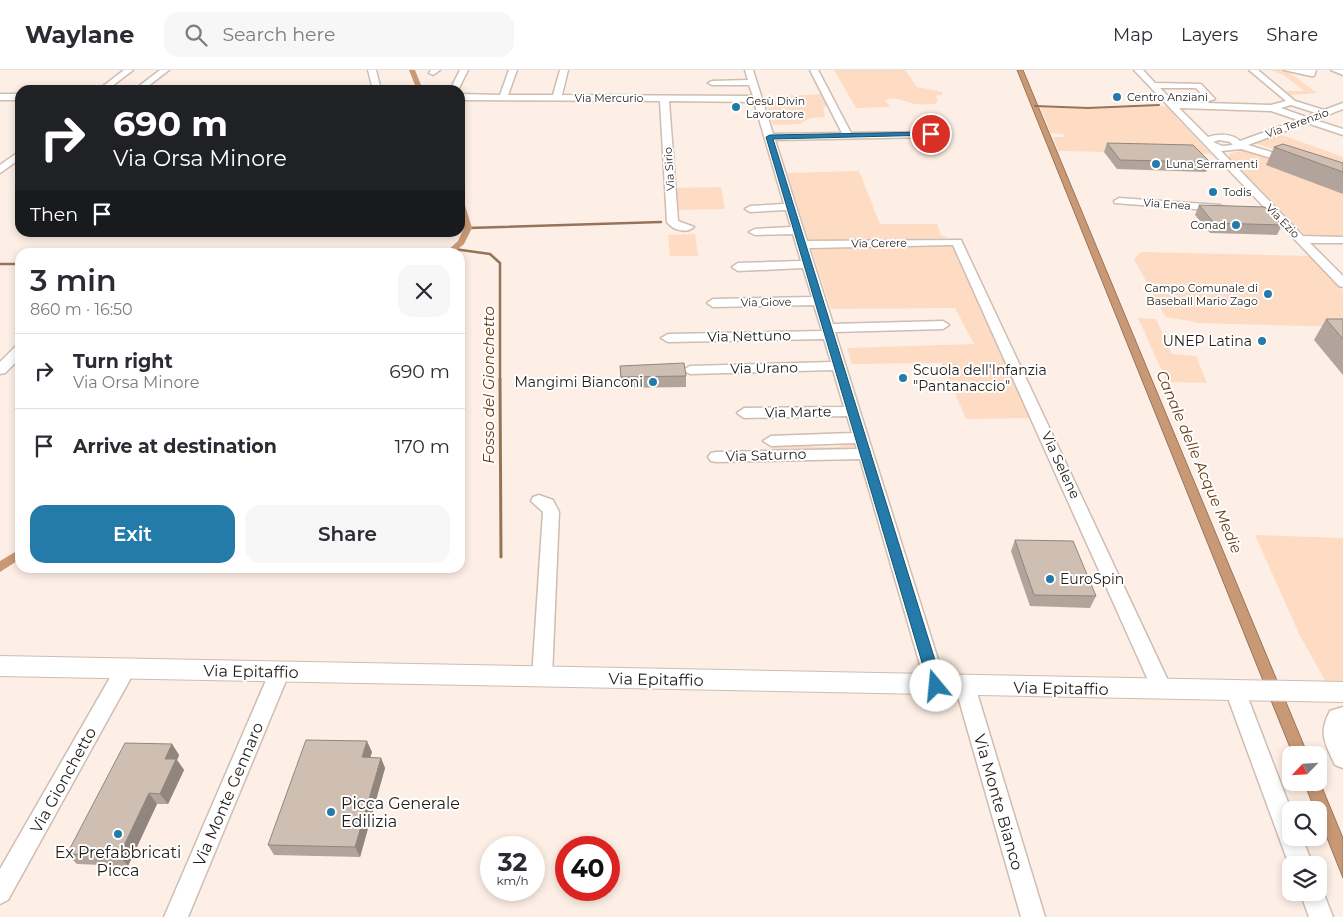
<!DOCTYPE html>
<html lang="en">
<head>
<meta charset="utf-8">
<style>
	body { margin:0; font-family:Montserrat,sans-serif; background:#f7f7f7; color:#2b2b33; height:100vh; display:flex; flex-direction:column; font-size:19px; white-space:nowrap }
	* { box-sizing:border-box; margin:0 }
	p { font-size:16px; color:#7c7c81 }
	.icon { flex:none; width:28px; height:28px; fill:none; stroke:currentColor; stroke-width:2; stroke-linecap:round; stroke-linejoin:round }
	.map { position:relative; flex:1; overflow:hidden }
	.drawer { position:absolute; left:15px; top:178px; width:450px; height:325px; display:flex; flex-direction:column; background:#fff; border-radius:15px; box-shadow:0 2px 8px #0003 }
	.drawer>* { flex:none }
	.guide { position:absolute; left:15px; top:15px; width:450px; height:152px; border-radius:15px; box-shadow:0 2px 8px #0003; background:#202124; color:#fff; overflow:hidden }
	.needle { width:32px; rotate:245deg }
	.buttons { position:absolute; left:1282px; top:676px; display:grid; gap:10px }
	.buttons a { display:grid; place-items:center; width:45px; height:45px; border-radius:10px; background:#fff; box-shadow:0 2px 8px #0003; font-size:25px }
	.speed { position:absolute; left:480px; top:766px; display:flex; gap:10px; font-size:25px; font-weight:700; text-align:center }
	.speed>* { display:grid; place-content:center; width:65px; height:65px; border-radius:50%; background:#fff; box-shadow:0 2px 8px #0003; line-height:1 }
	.speed small { font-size:12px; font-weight:400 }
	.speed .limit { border:8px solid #d22; background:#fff; color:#111 }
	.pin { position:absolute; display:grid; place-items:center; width:42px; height:42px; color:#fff; margin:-21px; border:2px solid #fff; border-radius:50%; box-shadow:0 1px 5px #0007 }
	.me { position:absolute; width:55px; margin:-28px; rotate:343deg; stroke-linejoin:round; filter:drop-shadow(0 0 4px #0008) }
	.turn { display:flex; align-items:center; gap:18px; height:105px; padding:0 15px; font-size:22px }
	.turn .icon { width:65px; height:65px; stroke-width:2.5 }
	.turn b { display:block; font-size:35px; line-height:42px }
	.then { display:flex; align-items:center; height:48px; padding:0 15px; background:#0003; gap:10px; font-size:19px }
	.round { display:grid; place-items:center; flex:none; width:52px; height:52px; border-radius:15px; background:#f7f7f7 }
	.summary { display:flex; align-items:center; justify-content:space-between; height:85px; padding:0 15px }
	h1 { font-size:30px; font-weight:600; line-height:38px }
	.button { display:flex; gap:10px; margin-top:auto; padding:10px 15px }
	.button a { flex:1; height:58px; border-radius:15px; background:#247baa; color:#fff; font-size:20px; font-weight:600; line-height:58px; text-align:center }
	.button a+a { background:#f7f7f7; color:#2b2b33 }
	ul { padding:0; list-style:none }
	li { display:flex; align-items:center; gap:15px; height:75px; padding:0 15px; border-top:1px solid #e1e1e2 }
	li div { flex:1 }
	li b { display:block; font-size:19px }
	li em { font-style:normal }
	header { display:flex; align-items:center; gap:30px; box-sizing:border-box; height:70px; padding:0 25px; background:#fff; border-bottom:1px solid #e1e1e2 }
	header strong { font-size:24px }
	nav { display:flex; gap:28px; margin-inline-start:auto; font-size:18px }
	.search { width:350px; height:45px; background:#f7f7f7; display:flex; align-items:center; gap:12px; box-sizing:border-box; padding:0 18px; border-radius:15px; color:#7c7c81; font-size:19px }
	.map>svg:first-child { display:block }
	.green { fill:#fedcc4 }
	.water { fill:#c99975; stroke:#977459 }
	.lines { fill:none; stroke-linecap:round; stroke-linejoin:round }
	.stream-far2 { stroke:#977459; stroke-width:2 }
	.stream-far1 { stroke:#977459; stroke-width:2.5 }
	.stream { stroke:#977459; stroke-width:3 }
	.canal { fill:#c99975; fill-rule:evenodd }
	.minor-casing { stroke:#cebdb2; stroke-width:3 }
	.major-casing { stroke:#cebdb2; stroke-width:2 }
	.minor { fill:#fff; fill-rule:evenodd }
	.major { fill:#fff; fill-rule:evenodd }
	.wall { fill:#b2a49a }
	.shaded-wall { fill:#91867d }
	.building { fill:#cfbfb3; stroke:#91867d }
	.route { fill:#247baa; stroke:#17506e }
	.poi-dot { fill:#247baa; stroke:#fff; stroke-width:2 }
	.labels { text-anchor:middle; stroke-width:4; stroke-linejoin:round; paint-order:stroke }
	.far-poi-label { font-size:11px; fill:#231d19; stroke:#fff; text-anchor:start }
	.far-street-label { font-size:11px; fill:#231d19; stroke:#fff }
	.street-label { font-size:14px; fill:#231d19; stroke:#fff }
	.poi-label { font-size:14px; fill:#231d19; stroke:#fff; text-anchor:end }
	.water-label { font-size:15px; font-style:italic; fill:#67390f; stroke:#fff }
	.near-street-label { font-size:16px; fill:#231d19; stroke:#fff }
	.near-poi-label { font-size:16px; fill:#231d19; stroke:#fff; text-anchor:start }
</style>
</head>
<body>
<header>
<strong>Waylane</strong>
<div class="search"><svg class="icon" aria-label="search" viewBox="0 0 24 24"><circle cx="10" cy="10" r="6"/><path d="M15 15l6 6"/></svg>Search here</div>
<nav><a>Map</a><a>Layers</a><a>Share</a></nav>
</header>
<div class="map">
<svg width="1343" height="847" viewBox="0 0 1343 847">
	<rect width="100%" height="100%" fill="#fdefe5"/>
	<!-- green -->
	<g class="green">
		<path d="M834 0H905L917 17 943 22 942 25 935 26 938 29 935 34C929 34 920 35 914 34 902 31 897 26 885 30L890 37 856 38Z"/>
		<path d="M1269 0H1286L1317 23 1290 25 1285 21H1305L1282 4Z"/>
		<path d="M821 24 827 35 823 38 825 47 810 48 800 54 773 55 766 32H786L784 26Z"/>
		<path d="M1161 36 1167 37 1211 84 1058 81 1053 67H1065L1063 64 1051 63 1040 37 1088 39Z"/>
		<path d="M1279 64 1343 87V103L1255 73Z"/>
		<path d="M1242 80C1272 80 1316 110 1343 124V169L1308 168 1229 89V84Z"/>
		<path d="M859 101 880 154H937L941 165 948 168 809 172 787 103Z"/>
		<path d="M721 117 725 139 674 140 672 118Z"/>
		<path d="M695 164 698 186H670L668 165Z"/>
		<path d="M954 175 1031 348 966 349 942 293 852 294 847 278 974 274 955 238 831 239 811 178Z"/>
		<path d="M1141 182 1309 186 1343 221V257L1196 253C1186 248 1175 251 1165 246L1134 189Z"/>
		<path d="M1138 248 1156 249 1172 284 1196 286 1207 313 1167 312Z"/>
		<path d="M844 371H853L857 382 772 380 771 373 806 372 815 377H839Z"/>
		<path d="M1255 465 1343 468V612H1326L1300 566Z"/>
	</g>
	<!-- water -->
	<g class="water">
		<path d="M1017 0H1023L1308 685H1293Z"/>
		<path d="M1319 710 1343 768V808L1319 748V740H1315L1304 713 1319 712Z"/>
	</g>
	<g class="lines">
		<!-- stream-far2 -->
		<path class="stream-far2" d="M1035 36 1088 38 1159 35"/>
		<!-- stream-far1 -->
		<g class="stream-far1">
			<path d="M468 158 661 152"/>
			<path d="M454 179 490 184 500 193V310"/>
			<path d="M0 194H20"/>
		</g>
		<!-- stream -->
		<path class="stream" d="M500 309 501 487"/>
		<!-- canal -->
		<g class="canal">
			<path d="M409 0H415L423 20H417Z"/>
			<path d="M460 130 464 132 472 158 464 174 454 182H446L458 171 464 158 460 144Z"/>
			<path d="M20 479V489L0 502V491Z"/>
		</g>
		<defs>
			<g id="minor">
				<path d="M124 0H133L107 20H98Z"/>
				<path d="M160 0H169L143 20H134Z"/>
				<path d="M368 0H376L381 20H373Z"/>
				<path d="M431 0H440L433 5 429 3Z"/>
				<path d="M460 0H468L458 20H450Z"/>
				<path d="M509 0H517L508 25H553L560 0H568L562 25 753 26 749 15H712L708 13 712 11 748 10 745 0H753L773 64 842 63 810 0H818L851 63 934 62V66L931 67 775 70 807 171 961 170 1172 619 1169 625 1162 627 1155 625 1152 619 953 175 809 178 833 254 943 251 949 255 943 259 835 262 946 615 943 621 936 623 929 621 926 615 860 389 716 392 711 391 708 387 711 383 716 382 857 379 855 373 771 376 763 371 771 366 852 363 847 346 744 348 737 343 744 338 844 337 833 300 690 304 683 300 690 296 831 292 824 269 668 272 661 268 668 264 822 261 814 235 713 237 707 233 713 229 812 227 803 198 738 201 732 197 738 193 801 191 793 164 755 165 749 162 755 159 791 157 786 140 750 142 745 139 750 136 784 134 754 32 669 31 678 151 694 157C686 164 673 160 667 152L660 31 460 30V24L500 25Z"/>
				<path d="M1134 0H1143L1155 13 1201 14 1215 29 1208 31 1196 18H1160L1174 32 1271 35 1286 31 1249 0H1258L1295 31 1324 40 1343 33V39L1315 50 1343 59V65L1307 53 1248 75 1294 89V93H1288L1241 79 1221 81 1303 166 1343 167V173H1310L1343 206V217L1339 216ZM1291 35 1316 43 1306 47 1281 38ZM1179 38 1271 41 1298 50 1240 71C1232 63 1218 64 1208 67ZM1219 70 1230 72 1233 75 1222 76 1213 72Z"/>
				<path d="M1284 0H1316L1314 6H1311Z"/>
				<path d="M1331 0H1343V5Z"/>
				<rect x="0" y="24" width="20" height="6"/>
				<path d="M20 81V89L0 103V95Z"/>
				<path d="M1119 128 1220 135 1225 138 1220 141 1115 133 1114 131Z"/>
				<path d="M20 276V288L5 303 0 304V292L15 277Z"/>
				<path d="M539 425 553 430 559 442 552 607 549 613 542 615 535 613 532 607 543 442 531 431 533 427Z"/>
				<path d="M126 590 133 592 136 598 133 604 8 830 0 834V799L119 592Z"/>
				<path d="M280 593 287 595 290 601 188 847H164L270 601 273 595Z"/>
				<path d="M965 608 972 610 975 616 1045 847H1021L955 616 958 610Z"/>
				<path d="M1235 612 1242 614 1245 620 1291 740V768H1302L1313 795H1291V800L1225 620 1228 614Z"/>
				<path d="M1343 637V698L1335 695C1325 673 1318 664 1330 641Z"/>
				<path d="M1319 813 1320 814 1333 847H1309L1300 822H1319Z"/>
			</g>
			<path id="major" d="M0 586 1343 612V632L0 606Z"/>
		</defs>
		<!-- minor casing -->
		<use href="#minor" class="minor-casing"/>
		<!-- major casing -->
		<use href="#major" class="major-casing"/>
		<!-- minor -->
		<use href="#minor" class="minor"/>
		<!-- major -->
		<use href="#major" class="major"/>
	</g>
	<!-- wall -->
	<g class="wall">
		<path d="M1107 73 1210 92 1206 102 1117 99 1104 82Z"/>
		<path d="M1274 77 1343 93V124L1266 95Z"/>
		<path d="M1199 135 1282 155 1277 165 1210 163 1195 145Z"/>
		<path d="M1326 249H1343V305L1314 270Z"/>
		<path d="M620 296 686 306V317L621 318Z"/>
		<path d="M1015 470 1096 526 1090 538 1030 536 1011 481Z"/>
		<path d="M172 674 179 685 177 690 184 700 168 734H157L128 796 77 794 67 784Z"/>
		<path d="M372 682 370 688H381L385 698 360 787 274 785 268 775Z"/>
	</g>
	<!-- shaded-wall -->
	<g class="shaded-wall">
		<path d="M367 671 372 682 367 698 362 687Z"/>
		<path d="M172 674 179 685 177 690 184 700 168 734 160 724 165 689Z"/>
		<path d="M381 688 385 698 360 787 355 777Z"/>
		<path d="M149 723 157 734 128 796 119 786Z"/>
	</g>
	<!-- building -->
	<g class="building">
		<path d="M1107 73 1193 75 1210 92 1120 90Z"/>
		<path d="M1283 74 1343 93V102L1274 77Z"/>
		<path d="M1199 135 1265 137 1282 155 1214 153Z"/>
		<path d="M1326 249H1343V269Z"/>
		<path d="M684 293 686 306 621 307 620 296Z"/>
		<path d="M1015 470 1073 471 1096 526 1034 525Z"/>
		<path d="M306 670 367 671 362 687 381 688 355 777 268 775Z"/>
		<path d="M125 673 172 674 165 689H176L160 724 149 723 119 786 67 784Z"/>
	</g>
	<!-- route -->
	<path class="route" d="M931 62 934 65 773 69 943 616 941 620H931L929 616 766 67 770 65Z"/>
	<!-- markers -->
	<g class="poi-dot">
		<circle cx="1117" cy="27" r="5"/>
		<circle cx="736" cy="37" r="5"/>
		<circle cx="1156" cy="94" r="5"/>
		<circle cx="1213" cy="122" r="5"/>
		<circle cx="1236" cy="155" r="5"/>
		<circle cx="1268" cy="224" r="5"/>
		<circle cx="1262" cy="271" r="5"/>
		<circle cx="903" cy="308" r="5"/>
		<circle cx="653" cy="312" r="5"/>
		<circle cx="1050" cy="509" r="5"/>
		<circle cx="331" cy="742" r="5"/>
		<circle cx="118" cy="764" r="5"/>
	</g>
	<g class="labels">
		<!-- far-poi labels -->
		<g class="far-poi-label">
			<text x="1127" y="31">Centro Anziani</text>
			<text x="746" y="35">Gesù Divin<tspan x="746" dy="13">Lavoratore</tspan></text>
			<text x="1166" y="98">Luna Serramenti</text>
			<text x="1223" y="126">Todis</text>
			<text x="1226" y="159" text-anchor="end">Conad</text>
			<text x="1258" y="222" text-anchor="end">Campo Comunale di<tspan x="1258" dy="13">Baseball Mario Zago</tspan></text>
		</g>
		<!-- far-street labels -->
		<g class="far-street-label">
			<text x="609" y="32">Via Mercurio</text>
			<text transform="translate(1297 53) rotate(-20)" y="4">Via Terenzio</text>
			<text transform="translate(669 99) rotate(-94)" y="4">Via Sirio</text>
			<text transform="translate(1167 134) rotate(4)" y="4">Via Enea</text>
			<text transform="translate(1283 151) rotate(46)" y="4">Via Ezio</text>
			<text transform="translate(879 173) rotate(-1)" y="4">Via Cerere</text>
			<text transform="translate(766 232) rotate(-1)" y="4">Via Giove</text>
		</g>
		<!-- street labels -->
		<g class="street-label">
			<text transform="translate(749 266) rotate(-1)" y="5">Via Nettuno</text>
			<text transform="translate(764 298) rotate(-1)" y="5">Via Urano</text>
			<text transform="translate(798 342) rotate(-1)" y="5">Via Marte</text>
			<text transform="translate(766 385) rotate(-2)" y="5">Via Saturno</text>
			<text transform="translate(1061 395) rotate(65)" y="5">Via Selene</text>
		</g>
		<!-- poi labels -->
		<g class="poi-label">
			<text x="1252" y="276">UNEP Latina</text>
			<text x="913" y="305" text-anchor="start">Scuola dell'Infanzia<tspan x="913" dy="16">"Pantanaccio"</tspan></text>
			<text x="643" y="317">Mangimi Bianconi</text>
			<text x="1060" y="514" text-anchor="start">EuroSpin</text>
		</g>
		<!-- water labels -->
		<g class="water-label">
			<text transform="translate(489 315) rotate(-90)" y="5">Fosso del Gionchetto</text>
			<text transform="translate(1199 392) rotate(67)" y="5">Canale delle Acque Medie</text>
		</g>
		<!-- near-street labels -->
		<g class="near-street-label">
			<text transform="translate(251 601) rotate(1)" y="6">Via Epitaffio</text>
			<text transform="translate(656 609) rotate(1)" y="6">Via Epitaffio</text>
			<text transform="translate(1061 618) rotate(1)" y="6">Via Epitaffio</text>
			<text transform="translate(63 710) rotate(-61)" y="6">Via Gionchetto</text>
			<text transform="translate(228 724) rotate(-67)" y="6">Via Monte Gennaro</text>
			<text transform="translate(999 732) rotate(74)" y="6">Via Monte Bianco</text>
		</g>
		<!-- near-poi labels -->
		<g class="near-poi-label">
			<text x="341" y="739">Picca Generale<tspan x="341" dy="18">Edilizia</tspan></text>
			<text x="118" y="788" text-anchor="middle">Ex Prefabbricati<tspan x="118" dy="18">Picca</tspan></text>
		</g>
	</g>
</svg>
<div class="buttons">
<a><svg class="needle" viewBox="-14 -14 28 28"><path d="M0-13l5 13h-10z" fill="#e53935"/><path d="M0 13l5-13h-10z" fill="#7c7c81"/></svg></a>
<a><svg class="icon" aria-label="search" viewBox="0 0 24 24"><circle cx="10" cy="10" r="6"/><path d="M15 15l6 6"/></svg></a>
<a><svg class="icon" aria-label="layers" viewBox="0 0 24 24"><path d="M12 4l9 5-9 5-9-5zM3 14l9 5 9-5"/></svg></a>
</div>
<div class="speed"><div>32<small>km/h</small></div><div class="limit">40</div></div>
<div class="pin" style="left:931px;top:64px;background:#d93025"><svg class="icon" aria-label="arrive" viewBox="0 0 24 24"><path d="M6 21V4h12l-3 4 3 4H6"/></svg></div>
<svg class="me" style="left:936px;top:616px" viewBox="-20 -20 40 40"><circle r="19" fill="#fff"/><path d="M0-13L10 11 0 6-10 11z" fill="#247baa"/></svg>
<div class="guide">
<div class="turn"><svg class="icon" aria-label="right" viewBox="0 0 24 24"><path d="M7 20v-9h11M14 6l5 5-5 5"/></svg><div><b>690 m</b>Via Orsa Minore</div></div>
<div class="then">Then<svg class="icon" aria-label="arrive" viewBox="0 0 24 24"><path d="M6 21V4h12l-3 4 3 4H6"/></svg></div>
</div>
<section class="drawer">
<div class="summary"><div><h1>3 min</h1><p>860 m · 16:50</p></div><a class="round"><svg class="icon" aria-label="close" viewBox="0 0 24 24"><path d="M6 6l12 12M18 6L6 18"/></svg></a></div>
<ul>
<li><svg class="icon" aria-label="right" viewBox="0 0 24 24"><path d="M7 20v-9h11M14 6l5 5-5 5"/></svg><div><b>Turn right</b><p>Via Orsa Minore</p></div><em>690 m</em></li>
<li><svg class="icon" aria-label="arrive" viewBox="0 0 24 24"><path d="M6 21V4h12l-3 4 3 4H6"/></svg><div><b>Arrive at destination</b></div><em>170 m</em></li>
</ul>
<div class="button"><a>Exit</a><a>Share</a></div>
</section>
</div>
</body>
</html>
